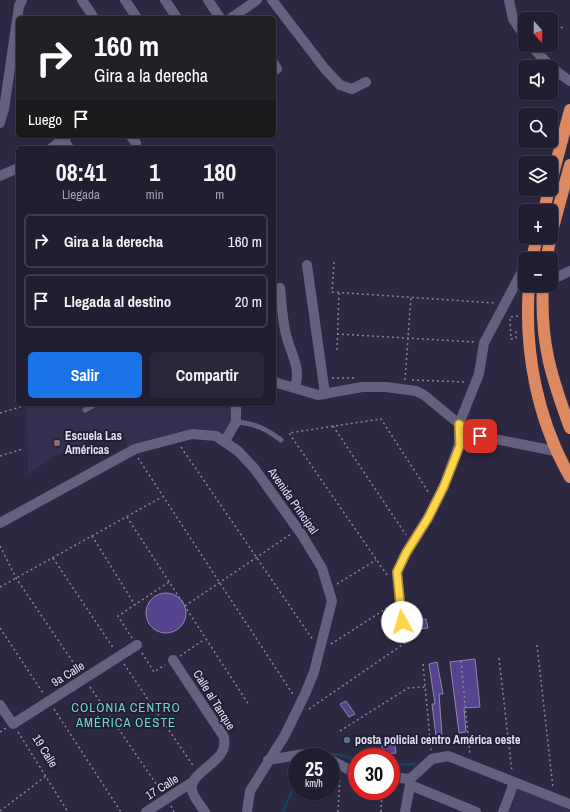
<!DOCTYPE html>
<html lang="es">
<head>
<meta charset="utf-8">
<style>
	body { margin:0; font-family:"Archivo Narrow",sans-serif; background:#2a273a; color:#f1f3f6; height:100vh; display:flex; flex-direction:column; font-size:15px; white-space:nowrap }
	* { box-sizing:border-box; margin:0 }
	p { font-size:13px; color:#a2a2ac }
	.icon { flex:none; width:22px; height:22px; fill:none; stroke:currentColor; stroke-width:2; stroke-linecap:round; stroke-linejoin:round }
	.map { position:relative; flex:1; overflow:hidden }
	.details { position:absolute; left:16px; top:146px; width:260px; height:260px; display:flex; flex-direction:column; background:#221e32; border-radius:6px; box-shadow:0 1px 3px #0004,0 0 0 1px #3f3c4d }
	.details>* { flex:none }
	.hud { position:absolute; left:16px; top:16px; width:260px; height:122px; border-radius:6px; box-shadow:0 1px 3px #0004,0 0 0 1px #3f3c4d; background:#202124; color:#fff; overflow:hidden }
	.needle { width:26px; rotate:160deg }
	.tools { position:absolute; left:518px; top:12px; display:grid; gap:8px }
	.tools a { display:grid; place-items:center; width:40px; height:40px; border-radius:6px; background:#221e32; box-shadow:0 1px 3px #0004,0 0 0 1px #3f3c4d; font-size:20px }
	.speed { position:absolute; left:288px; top:748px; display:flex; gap:8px; font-size:20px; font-weight:700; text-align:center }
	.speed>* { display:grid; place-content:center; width:52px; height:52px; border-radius:50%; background:#221e32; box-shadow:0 1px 3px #0004,0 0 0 1px #3f3c4d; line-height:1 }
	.speed small { font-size:10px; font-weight:400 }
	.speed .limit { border:6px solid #d22; background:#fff; color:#111 }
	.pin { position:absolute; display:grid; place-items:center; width:34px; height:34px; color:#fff; margin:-17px; border-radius:8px; box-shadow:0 2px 6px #0006 }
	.me { position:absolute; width:44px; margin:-22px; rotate:354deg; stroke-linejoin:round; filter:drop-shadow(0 0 3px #0008) }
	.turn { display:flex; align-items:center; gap:14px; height:84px; padding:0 12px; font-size:18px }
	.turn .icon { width:52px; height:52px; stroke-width:2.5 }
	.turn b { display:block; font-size:28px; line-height:34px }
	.then { display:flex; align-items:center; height:38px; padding:0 12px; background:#0003; gap:8px; font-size:15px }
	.eta { display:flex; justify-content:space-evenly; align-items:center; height:68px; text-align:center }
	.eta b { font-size:24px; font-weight:700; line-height:28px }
	.action { display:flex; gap:8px; margin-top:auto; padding:8px 12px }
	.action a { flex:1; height:46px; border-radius:6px; background:#1a73e8; color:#fff; font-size:16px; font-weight:700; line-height:46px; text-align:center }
	.action a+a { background:#2a273a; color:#f1f3f6 }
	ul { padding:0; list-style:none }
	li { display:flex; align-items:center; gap:12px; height:54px; margin:0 8px 6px; padding:0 4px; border:2px solid #3f3c4d; border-radius:6px }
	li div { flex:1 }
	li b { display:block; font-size:15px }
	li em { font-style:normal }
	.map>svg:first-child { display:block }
	.built { fill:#352f4f }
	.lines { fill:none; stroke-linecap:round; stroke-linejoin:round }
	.stream { stroke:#144261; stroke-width:2.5 }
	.building { fill:#56438f; stroke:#8d88a7 }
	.path { stroke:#88859a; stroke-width:1.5; stroke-dasharray:2 3; stroke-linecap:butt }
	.lane { stroke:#65607d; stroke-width:5 }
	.street { stroke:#65607d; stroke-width:10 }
	.highway { stroke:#dc8861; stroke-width:12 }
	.route-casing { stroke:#a68a30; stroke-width:10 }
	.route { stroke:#ffd54a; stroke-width:7 }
	.education-dot { fill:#8d6e63; stroke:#231e37; stroke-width:1.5 }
	.service-dot { fill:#5c6f8a; stroke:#231e37; stroke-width:1.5 }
	.labels { text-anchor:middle; stroke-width:4; stroke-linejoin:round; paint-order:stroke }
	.poi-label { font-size:12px; font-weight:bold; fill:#e2e0f1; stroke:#231e37; text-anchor:start }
	.street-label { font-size:12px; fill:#e2e0f1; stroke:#231e37 }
	.neighbourhood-label { font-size:13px; letter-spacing:1px; fill:#6cd6cd; stroke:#231e37 }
</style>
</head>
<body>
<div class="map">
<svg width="570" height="812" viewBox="0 0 570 812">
	<rect width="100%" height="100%" fill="#2d2842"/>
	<!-- built -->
	<g class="built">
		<path d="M27 404H233L234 420 225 436 217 431 130 448 119 431 53 456 28 475Z"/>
		<path d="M518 789 570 809V812H509Z"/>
	</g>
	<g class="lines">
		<!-- stream -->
		<g class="stream">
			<path d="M321 754C335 753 345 755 357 761"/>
			<path d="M391 765 415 764"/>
			<path d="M283 812 297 779"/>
		</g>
	</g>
	<!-- building -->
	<g class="building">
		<circle cx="166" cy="613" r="20"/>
		<path d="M426 619 428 628 412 630 410 621Z"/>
		<path d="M475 659 480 707 464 708 466 732 459 733 450 662Z"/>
		<path d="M437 662 443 694H439L442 735 436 736 432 704H435L429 664Z"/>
		<path d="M346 701 355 714 349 717 340 704Z"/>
		<path d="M394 739 396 753 383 754 381 740Z"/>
	</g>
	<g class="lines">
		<!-- path -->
		<g class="path">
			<path d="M551 25 564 28"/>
			<path d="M334 262 332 292 494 303"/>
			<path d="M518 316 510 317 511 339 516 338V331L518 330"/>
			<path d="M337 334 475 342"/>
			<path d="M337 350 339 292"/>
			<path d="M332 378H354"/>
			<path d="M405 380 411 296"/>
			<path d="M412 380 466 382"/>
			<path d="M0 413 24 406"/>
			<path d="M333 426 406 535"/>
			<path d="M181 447 313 640"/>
			<path d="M0 456 23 449"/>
			<path d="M138 458 294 696"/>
			<path d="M127 517 249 705"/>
			<path d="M92 536 135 605"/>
			<path d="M0 546 16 578 79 671"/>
			<path d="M53 558 114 649"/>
			<path d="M387 575 289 433 381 419 429 493"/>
			<path d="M337 584 376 560"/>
			<path d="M0 587 162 497"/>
			<path d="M185 606 291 534"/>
			<path d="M0 628 43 693"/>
			<path d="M132 638 118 616 169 582"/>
			<path d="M331 644 390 606"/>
			<path d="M537 645 553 788"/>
			<path d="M142 653 154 672 165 665"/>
			<path d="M180 656 205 639"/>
			<path d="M499 658 512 772"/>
			<path d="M461 661 470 755"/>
			<path d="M124 664 194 767"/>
			<path d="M423 664 431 750"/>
			<path d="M90 687 161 791"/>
			<path d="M54 709 121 812"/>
			<path d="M309 709 408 641"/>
			<path d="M340 731 408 688 425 687"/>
			<path d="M0 732 6 728"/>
			<path d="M18 732 68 812"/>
			<path d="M171 806 174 812"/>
			<path d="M0 811 46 776"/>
			<path d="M338 812 340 776"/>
			<path d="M381 812 382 791"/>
		</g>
		<!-- lane -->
		<g class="lane">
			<path d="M85 410 96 404"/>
			<path d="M236 422C255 423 266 429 281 440"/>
		</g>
		<!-- street -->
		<g class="street">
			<path d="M82 0 94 18"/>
			<path d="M125 0 137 18"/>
			<path d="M165 0 177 18"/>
			<path d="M208 0 220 18"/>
			<path d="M272 0 325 69 340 85 352 89 366 82"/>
			<path d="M509 0 513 19 525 37"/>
			<path d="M231 18 257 0"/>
			<path d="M531 45C543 59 554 71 570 81"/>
			<path d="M274 64 277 69"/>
			<path d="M0 123 4 109 19 6 22 0"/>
			<path d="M131 136 136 143"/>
			<path d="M63 139 69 148"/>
			<path d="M52 148 67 136"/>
			<path d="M0 176 18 168"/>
			<path d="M307 265 325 394"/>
			<path d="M551 280 570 271"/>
			<path d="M280 288C282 304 282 322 287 338 292 357 301 367 295 388"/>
			<path d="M274 382 318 395 362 387H386L416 391 424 395 469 432 480 436 555 451"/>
			<path d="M225 441 236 422V404"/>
			<path d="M0 523 135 449 192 434 216 436 238 451 254 468 302 535 322 568 332 601 314 672 305 694 285 735 250 791 247 812"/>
			<path d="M402 622 397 572 406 553 428 518 444 486 459 445V424L479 374 484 343 525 266"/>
			<path d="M173 660 224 737C224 740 225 743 224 746 222 763 188 774 192 790 193 797 201 806 205 812"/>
			<path d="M0 705 13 724 137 645"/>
			<path d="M268 760 304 754 321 757"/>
			<path d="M331 760 357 774"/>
			<path d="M391 777 410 779 432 759 448 756 570 804"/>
			<path d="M410 785 476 812"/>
			<path d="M146 812 191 783"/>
			<path d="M405 812 410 785V779"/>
			<path d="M503 812 514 783"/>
		</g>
		<!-- highway -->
		<g class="highway">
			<path d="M551 182 570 110"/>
			<path d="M544 211 549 189"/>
			<path d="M551 235 570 165"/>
			<path d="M532 259 537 237"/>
			<path d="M546 259 551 237"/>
			<path d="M529 285C524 351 537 419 570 477"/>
			<path d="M543 285C540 342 551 376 570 428"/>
		</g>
	</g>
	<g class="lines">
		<defs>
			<path id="route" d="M402 622 397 572 406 553 428 518 444 486 460 445 459 424 469 432 480 436"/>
		</defs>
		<!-- route casing -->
		<use href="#route" class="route-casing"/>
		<!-- route -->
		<use href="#route" class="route"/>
	</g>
	<!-- markers -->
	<circle class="education-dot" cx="57" cy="443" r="4"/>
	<circle class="service-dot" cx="347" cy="740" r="4"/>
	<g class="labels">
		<!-- poi labels -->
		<g class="poi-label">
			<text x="65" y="440">Escuela Las<tspan x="65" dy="14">Américas</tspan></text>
			<text x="355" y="744">posta policial centro América oeste</text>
		</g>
		<!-- street labels -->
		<g class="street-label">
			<text transform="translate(293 501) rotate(55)" y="4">Avenida Principal</text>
			<text transform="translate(68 674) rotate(-32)" y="4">9a Calle</text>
			<text transform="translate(214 700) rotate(58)" y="4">Calle al Tanque</text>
			<text transform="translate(45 751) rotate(58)" y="4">19 Calle</text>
			<text transform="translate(162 787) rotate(-32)" y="4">17 Calle</text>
		</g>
		<!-- neighbourhood labels -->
		<g class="neighbourhood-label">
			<text x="126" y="712">COLONIA CENTRO<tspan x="126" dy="15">AMÉRICA OESTE</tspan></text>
		</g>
	</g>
</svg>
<div class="tools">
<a><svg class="needle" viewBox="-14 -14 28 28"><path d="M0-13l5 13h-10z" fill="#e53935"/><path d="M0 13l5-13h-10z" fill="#a2a2ac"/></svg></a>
<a><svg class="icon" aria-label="sound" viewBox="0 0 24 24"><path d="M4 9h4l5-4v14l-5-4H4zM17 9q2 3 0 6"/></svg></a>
<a><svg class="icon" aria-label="search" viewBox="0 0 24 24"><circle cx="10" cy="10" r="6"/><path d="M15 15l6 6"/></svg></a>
<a><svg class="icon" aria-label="layers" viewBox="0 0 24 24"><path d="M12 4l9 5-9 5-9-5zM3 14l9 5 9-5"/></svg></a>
<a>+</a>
<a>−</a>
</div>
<div class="speed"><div>25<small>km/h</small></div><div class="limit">30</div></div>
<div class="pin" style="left:480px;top:436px;background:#d93025"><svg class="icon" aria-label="arrive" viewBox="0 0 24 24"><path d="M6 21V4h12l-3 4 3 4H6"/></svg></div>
<svg class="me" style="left:402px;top:622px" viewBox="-20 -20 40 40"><circle r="19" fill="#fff"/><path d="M0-13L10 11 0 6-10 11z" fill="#ffd54a"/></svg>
<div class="hud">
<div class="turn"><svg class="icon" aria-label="right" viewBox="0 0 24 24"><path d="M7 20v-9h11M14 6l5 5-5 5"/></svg><div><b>160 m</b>Gira a la derecha</div></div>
<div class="then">Luego<svg class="icon" aria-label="arrive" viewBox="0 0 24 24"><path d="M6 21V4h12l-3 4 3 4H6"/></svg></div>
</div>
<section class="details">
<div class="eta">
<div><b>08:41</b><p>Llegada</p></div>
<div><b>1</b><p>min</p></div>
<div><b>180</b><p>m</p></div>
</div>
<ul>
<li><svg class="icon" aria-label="right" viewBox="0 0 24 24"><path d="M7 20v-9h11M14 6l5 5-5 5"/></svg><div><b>Gira a la derecha</b></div><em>160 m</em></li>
<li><svg class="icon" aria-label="arrive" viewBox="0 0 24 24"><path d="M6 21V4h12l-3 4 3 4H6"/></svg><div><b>Llegada al destino</b></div><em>20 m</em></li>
</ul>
<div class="action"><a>Salir</a><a>Compartir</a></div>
</section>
</div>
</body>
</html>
